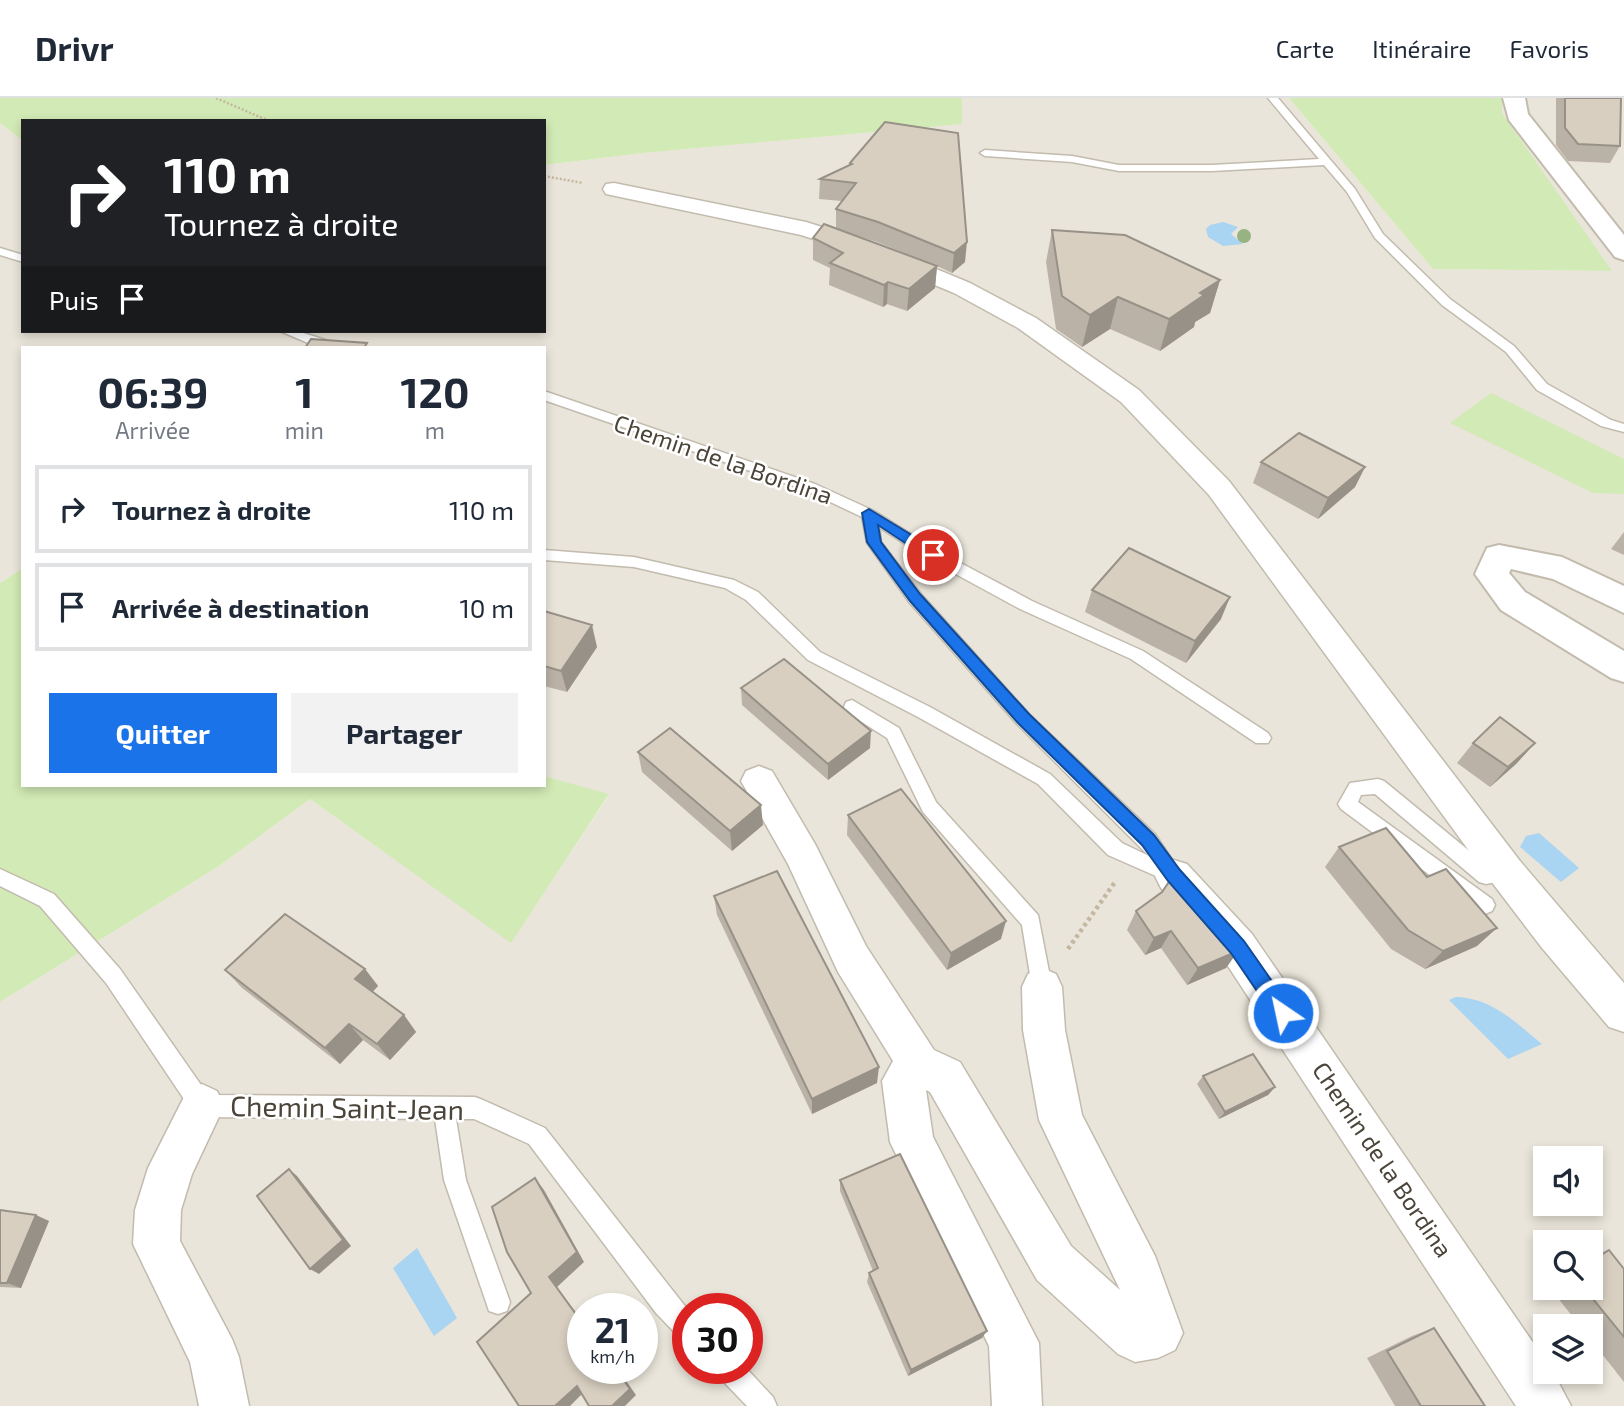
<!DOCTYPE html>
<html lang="fr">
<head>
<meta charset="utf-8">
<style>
	body { margin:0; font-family:"Exo 2",sans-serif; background:#f2f2f3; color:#1f2937; height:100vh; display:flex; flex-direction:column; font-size:26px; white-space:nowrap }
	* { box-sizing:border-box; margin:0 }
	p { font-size:23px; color:#747a83 }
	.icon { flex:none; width:38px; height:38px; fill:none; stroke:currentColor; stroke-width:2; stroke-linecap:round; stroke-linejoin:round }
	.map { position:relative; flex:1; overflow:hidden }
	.side { position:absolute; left:21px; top:248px; width:525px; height:441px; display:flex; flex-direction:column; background:#fff; border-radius:0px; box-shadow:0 4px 10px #0003 }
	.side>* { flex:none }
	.banner { position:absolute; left:21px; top:21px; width:525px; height:214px; border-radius:0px; box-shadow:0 4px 10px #0003; background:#202124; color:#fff; overflow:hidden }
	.fabs { position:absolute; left:1533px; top:1048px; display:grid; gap:14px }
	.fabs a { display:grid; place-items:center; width:70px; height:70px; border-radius:0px; background:#fff; box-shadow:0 4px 10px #0003; font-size:35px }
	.speed { position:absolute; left:567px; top:1195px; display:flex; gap:14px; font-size:35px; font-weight:700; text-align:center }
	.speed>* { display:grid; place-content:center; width:91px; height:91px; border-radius:50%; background:#fff; box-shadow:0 4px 10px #0003; line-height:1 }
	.speed small { font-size:18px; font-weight:400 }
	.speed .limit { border:10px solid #d22; background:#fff; color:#111 }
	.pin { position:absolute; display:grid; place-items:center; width:60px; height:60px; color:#fff; margin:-30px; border:4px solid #fff; border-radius:50%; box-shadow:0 2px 7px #0007 }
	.me { position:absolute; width:77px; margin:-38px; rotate:326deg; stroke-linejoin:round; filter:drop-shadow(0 0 5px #0008) }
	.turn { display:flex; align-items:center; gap:24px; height:147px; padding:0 28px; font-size:32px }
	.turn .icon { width:91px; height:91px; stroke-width:2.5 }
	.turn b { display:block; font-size:49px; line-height:60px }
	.then { display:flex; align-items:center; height:66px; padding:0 28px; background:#0003; gap:14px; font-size:26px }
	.eta { display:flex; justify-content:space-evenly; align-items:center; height:119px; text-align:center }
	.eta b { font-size:42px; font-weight:700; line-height:49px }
	.cta { display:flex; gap:14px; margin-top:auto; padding:14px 28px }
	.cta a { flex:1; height:80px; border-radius:0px; background:#1a73e8; color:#fff; font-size:28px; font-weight:700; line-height:80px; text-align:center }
	.cta a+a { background:#f2f2f3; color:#1f2937 }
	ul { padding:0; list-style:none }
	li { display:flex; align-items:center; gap:21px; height:88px; margin:0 14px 10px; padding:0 14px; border:4px solid #e0e1e3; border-radius:0px }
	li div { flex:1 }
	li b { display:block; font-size:26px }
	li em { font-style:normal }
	header { display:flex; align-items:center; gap:42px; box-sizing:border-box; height:98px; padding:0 35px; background:#fff; border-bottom:2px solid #e0e1e3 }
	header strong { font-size:33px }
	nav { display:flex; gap:38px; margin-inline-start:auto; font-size:24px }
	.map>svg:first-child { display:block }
	.residential { fill:#eae5da; fill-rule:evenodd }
	.green { fill:#d2eab5 }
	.water { fill:#a9d4f2 }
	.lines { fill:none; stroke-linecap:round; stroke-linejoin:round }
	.service-casing { stroke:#c2bbae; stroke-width:3 }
	.minor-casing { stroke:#c2bbae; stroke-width:3 }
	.tertiary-casing { stroke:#c2bbae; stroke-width:4 }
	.path-far1 { stroke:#c4b79f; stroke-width:2.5; stroke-dasharray:2 2; stroke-linecap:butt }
	.path { stroke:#c4b79f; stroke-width:4.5; stroke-dasharray:3.5 3.5; stroke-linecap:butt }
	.service { fill:#fff; fill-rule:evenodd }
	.minor { fill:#fff; fill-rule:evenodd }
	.tertiary { fill:#fff; fill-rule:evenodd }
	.tree { fill:#97b381 }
	.wall { fill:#bab2a6; fill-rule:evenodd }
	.shaded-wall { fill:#979187 }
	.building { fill:#d8cfc1; stroke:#979187; stroke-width:2 }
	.route { fill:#1a73e8; stroke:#114b97; stroke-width:2 }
	.labels { text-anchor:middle; stroke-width:5; stroke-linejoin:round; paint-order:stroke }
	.street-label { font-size:24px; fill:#4b4439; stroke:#fff }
	.near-street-label { font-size:28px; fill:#4b4439; stroke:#fff }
</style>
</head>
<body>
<header>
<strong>Drivr</strong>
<nav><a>Carte</a><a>Itinéraire</a><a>Favoris</a></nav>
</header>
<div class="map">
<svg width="1624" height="1308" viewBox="0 0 1624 1308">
	<rect width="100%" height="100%" fill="#f6f3ec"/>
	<!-- residential -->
	<path class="residential" d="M962 0H1289L1433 171 1611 173 1502 15V0H1624V1308H0V904L219 768 310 701 511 844 609 697 544 678V250H23V470L0 485V25L23 43V233H544V67L643 55 961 26ZM1545 1060H1591V1106H1545ZM1545 1144H1591V1190H1545ZM583 1211H642V1270H583ZM688 1211H747V1270H688ZM1545 1228H1591V1274H1545Z"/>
	<!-- green -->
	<g class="green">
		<path d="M0 0H962V26L643 55 544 67V23H23V43L0 25Z"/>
		<path d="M1289 0H1502V15L1612 173 1433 171Z"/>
		<path d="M1491 295 1624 361V396L1593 395 1450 325Z"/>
		<path d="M23 470V688H544V678L609 696 511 845 310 701 219 768 0 904V485Z"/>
	</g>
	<!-- water -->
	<g class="water">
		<path d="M1223 124 1238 129 1231 136 1243 146 1223 148 1208 139 1206 131 1210 127Z"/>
		<path d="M1539 735 1579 770 1561 784 1520 749 1526 738Z"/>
		<path d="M1456 899C1492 900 1515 924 1542 946L1508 961 1449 902Z"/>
		<path d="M417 1150 457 1220 434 1238 393 1170Z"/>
	</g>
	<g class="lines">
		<defs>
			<g id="service">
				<path d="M1268 0H1278L1355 91 1383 136 1450 201 1514 248 1547 286 1611 322 1624 326V334L1601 328 1537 292 1506 254 1442 207 1375 140 1347 94 1324 67 1212 73H1119L1072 64 985 58 980 55 985 52 1072 58 1119 67H1212L1319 61Z"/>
				<path d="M0 150 23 157V164L0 157Z"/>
				<path d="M280 233H297L351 250H320Z"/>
				<path d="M544 293 815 386 874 413 938 453 1032 503 1143 553 1268 635 1271 640 1268 645H1256L1131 561 1020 511 928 461 879 429 881 444 921 496 1029 616 1155 736 1183 778 1181 784 1174 786 1108 757 1038 686 918 619 808 562 746 502 725 490 634 469 544 462V452L634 459 734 482 758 494 820 554 930 609 1050 676 1122 745 1149 758 1017 626 909 504 867 445 862 419 805 392 544 302Z"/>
				<path d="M852 602 899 630 936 704 1038 817 1052 889 1049 896 1042 898 1035 896 1032 889 1022 827 923 714 887 640 846 614 844 609 846 604Z"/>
				<path d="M1378 681 1384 683 1489 769 1507 767 1514 769 1516 775 1514 781 1486 786 1479 784 1375 696 1361 697 1358 704 1492 801 1495 807 1492 813 1485 816 1478 813 1341 711 1338 706 1350 685Z"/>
				<path d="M0 771 54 796 120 871 208 997 475 999 483 1002 545 1030 688 1212V1242L679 1239 656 1215 529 1046 474 1021H456L466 1082 510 1204 507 1213 498 1216 489 1213 486 1204 444 1082 435 1021 202 1019 194 1016 106 885 40 808 0 788Z"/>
				<path d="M716 1270H746L773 1299 777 1308H747L719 1279Z"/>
			</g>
			<g id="minor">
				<path d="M614 85 806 124 876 146 970 185 1036 220 1139 292 1229 383 1520 763 1624 885V934L1609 929 1542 850 1494 787 1209 397 1121 304 1018 230 954 195 860 156 801 137 606 96 603 91 606 86Z"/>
				<path d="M759 668 772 673 815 746 866 848 934 952 960 964 1071 1148 1120 1192 1039 1022 1023 932 1022 889 1028 876 1042 870 1056 876 1062 889 1065 932 1082 1017 1155 1158 1183 1235 1175 1252 1158 1260 1135 1264 1118 1256 1037 1182 930 994 926 992 933 1039 1039 1245 1042 1308H992L989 1248 890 1044 882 983 893 963 838 874 788 766 741 683 746 673Z"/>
				<path d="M1174 762 1187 766 1252 836 1545 1262V1274H1553L1571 1308H1516L1224 862 1161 790 1155 778 1161 766Z"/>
				<path d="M202 986 217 993 224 1008 192 1076 181 1112 180 1143 232 1241 239 1259 249 1308H199L190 1264 133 1146 135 1112 148 1070 187 993Z"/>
			</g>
			<g id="tertiary">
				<path d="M1503 0H1525L1528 16 1624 137V162L1615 159 1509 22Z"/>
				<path d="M1499 447 1562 459 1624 488V515L1553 481 1511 471 1509 475 1525 494 1624 553V584L1611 580 1501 512 1475 476 1487 450Z"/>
			</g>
		</defs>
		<!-- service casing -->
		<use href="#service" class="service-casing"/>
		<!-- minor casing -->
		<use href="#minor" class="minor-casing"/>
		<!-- tertiary casing -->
		<use href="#tertiary" class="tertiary-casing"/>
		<!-- path-far1 -->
		<g class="path-far1">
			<path d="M216 0 269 23"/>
			<path d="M544 78 583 85"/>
		</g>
		<!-- path -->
		<path class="path" d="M1068 851 1115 784"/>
		<!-- service -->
		<use href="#service" class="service"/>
		<!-- minor -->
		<use href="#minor" class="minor"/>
		<!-- tertiary -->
		<use href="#tertiary" class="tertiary"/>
	</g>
	<!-- trees -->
	<circle class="tree" cx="1244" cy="138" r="7"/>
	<!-- wall -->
	<g class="wall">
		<path d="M1556 0H1621L1620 48 1610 65 1568 63 1556 47Z"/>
		<path d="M850 65 965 164 952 175 937 168 935 190 907 213 887 206 883 209 829 187 830 170 813 162V140L836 130V111L842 103 819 101 820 81 850 67ZM842 133 877 144 933 167Z"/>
		<path d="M1052 132 1220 182 1210 215 1195 224 1194 229 1160 253 1110 231 1082 249 1056 231 1046 164Z"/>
		<path d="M1261 364 1365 369 1355 389 1318 421 1253 385Z"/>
		<path d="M1624 434V457L1611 451Z"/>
		<path d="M1092 492 1221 521 1186 565 1085 514Z"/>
		<path d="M544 513 597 549 567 594 544 588Z"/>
		<path d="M741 590 870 650 828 682 742 607Z"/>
		<path d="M1473 645H1535L1516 666 1490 689 1457 665Z"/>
		<path d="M638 654 763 727 732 753 642 674Z"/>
		<path d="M848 717 1001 841 947 872 847 737Z"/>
		<path d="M1339 749 1477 848 1425 871 1391 851 1325 769Z"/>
		<path d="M714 798 877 985 812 1016 717 817Z"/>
		<path d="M1136 813 1238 853 1226 870 1187 887 1161 850 1145 857 1127 832Z"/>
		<path d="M365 871 378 888 373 894 404 917 416 934 390 962 363 942 340 966 242 890 225 872Z"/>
		<path d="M1203 978 1275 989 1268 997 1219 1021 1197 986Z"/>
		<path d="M840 1082 982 1240 908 1278 867 1184 869 1175 873 1173 840 1093Z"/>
		<path d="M0 1112 49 1123 21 1190 0 1189Z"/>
		<path d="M1609 1152 1624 1171V1284L1591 1242V1228H1580L1550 1190H1591V1160Z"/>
		<path d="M1434 1230 1485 1308H1395L1367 1260 1412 1238Z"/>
	</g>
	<!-- shaded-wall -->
	<g class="shaded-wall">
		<path d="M967 144 965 164 952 175 954 155Z"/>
		<path d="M937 168 935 190 907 213 909 191Z"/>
		<path d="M1220 182 1210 215 1195 224 1194 229 1160 253 1169 221 1200 195Z"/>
		<path d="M888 184 887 206 883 209 884 187Z"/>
		<path d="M1118 199 1110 231 1082 249 1090 217Z"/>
		<path d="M1365 369 1355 389 1318 421 1328 400Z"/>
		<path d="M1230 499 1221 521 1186 565 1195 543Z"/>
		<path d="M592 527 597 549 567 594 561 573Z"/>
		<path d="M871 633 870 650 828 682V666Z"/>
		<path d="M1535 645 1516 666 1490 689 1508 669Z"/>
		<path d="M761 707 763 727 732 753 730 733Z"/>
		<path d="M1006 823 1001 841 947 872 951 855Z"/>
		<path d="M1497 830 1477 848 1425 871 1443 853Z"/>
		<path d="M1171 833 1161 850 1145 857 1154 840Z"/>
		<path d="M1238 853 1226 870 1187 887 1198 870Z"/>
		<path d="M365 871 378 888 368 898 355 881Z"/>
		<path d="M404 917 416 934 390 962 377 946Z"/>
		<path d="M349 926 363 942 340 966 325 950Z"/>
		<path d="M879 969 877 985 812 1016V1001Z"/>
		<path d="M1275 989 1268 997 1219 1021 1225 1014Z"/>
		<path d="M289 1071 297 1078 351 1148 319 1176 310 1171Z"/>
		<path d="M535 1080 544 1092 584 1164 557 1189 583 1224V1226L549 1179Z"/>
		<path d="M36 1117 49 1123 21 1190 7 1185Z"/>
		<path d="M987 1233 982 1240 908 1278 911 1272Z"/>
		<path d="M615 1270H617L636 1297 625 1308H612Z"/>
		<path d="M577 1288 584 1294 570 1308H555Z"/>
	</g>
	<!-- building -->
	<g class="building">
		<path d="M1565 0H1621L1620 48 1578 46 1565 30Z"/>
		<path d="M885 24 958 35 967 144 954 155 878 124 836 111 856 85 820 81 852 66 850 65Z"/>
		<path d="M824 126 937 168 909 191 888 184 884 187 830 165 843 155 813 140Z"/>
		<path d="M1052 132 1125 137 1220 182 1200 195 1204 197 1169 221 1118 199 1090 217 1062 198Z"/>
		<path d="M311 241 367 245 364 250H305Z"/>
		<path d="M1299 335 1365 369 1328 400 1261 364Z"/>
		<path d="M1129 450 1230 499 1195 543 1092 492Z"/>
		<path d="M544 513 592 527 561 573 544 568Z"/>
		<path d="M784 561 871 633 828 666 741 590Z"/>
		<path d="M1500 619 1535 645 1508 669 1473 645Z"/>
		<path d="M670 630 761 707 730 733 638 654Z"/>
		<path d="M901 691 1006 823 951 855 848 717Z"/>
		<path d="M1386 730 1427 779 1446 771 1497 830 1443 853 1408 832 1339 749Z"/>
		<path d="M777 773 879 969 812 1001 714 798Z"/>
		<path d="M1173 778 1238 853 1198 870 1171 833 1154 840 1136 813 1162 794Z"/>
		<path d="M285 816 365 871 355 881 404 917 377 946 349 926 325 950 225 872Z"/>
		<path d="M1253 956 1275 989 1225 1014 1203 978Z"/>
		<path d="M900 1056 987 1233 911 1272 869 1175 878 1170 840 1082Z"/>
		<path d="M289 1071 343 1142 310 1171 257 1098Z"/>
		<path d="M535 1080 577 1154 549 1179 583 1226V1270H615L630 1291 612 1308H589L577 1288 555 1308H519L477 1244 531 1195 507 1154 492 1109Z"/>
		<path d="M0 1112 36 1117 7 1185H0Z"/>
		<path d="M1609 1152 1624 1171V1239L1584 1190H1591V1163Z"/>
		<path d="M1434 1230 1485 1308H1421L1387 1253Z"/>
	</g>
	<!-- route -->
	<path class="route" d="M869 411 938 453V460H928L878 427 881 444 920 496 1029 616 1154 737 1180 772 1244 843 1290 909 1292 915 1290 921 1283 924 1276 921 1231 855 1168 783 1142 747 1018 625 910 503 867 444 862 415Z"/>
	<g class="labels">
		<!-- street labels -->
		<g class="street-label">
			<text transform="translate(723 362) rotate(19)" y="8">Chemin de la Bordina</text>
			<text transform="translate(1382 1062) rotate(56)" y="8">Chemin de la Bordina</text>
		</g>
		<!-- near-street labels -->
		<g class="near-street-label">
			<text transform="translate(347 1010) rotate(1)" y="10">Chemin Saint-Jean</text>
		</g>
	</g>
</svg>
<div class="fabs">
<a><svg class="icon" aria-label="sound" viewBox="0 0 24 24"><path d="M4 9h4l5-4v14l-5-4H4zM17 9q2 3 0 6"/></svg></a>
<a><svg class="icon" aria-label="search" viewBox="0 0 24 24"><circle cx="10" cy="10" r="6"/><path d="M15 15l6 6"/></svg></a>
<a><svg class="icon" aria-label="layers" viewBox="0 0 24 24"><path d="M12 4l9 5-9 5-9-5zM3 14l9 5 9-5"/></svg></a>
</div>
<div class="speed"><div>21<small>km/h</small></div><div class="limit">30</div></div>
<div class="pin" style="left:933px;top:457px;background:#d93025"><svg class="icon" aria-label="arrive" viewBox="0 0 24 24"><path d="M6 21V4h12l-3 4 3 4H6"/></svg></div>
<svg class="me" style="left:1283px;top:915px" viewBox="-20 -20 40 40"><circle r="17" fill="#1a73e8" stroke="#fff" stroke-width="3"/><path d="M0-11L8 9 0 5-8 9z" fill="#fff"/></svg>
<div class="banner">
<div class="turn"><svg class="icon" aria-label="right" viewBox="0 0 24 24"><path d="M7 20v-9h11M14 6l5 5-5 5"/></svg><div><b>110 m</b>Tournez à droite</div></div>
<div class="then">Puis<svg class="icon" aria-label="arrive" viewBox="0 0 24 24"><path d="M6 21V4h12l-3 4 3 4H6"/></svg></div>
</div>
<section class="side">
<div class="eta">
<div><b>06:39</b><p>Arrivée</p></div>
<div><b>1</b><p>min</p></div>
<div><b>120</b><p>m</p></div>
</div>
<ul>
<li><svg class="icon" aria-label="right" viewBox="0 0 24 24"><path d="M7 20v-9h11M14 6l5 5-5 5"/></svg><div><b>Tournez à droite</b></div><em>110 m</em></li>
<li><svg class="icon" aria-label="arrive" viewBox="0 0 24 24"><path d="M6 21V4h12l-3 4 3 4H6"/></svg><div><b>Arrivée à destination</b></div><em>10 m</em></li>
</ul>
<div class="cta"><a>Quitter</a><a>Partager</a></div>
</section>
</div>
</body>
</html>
